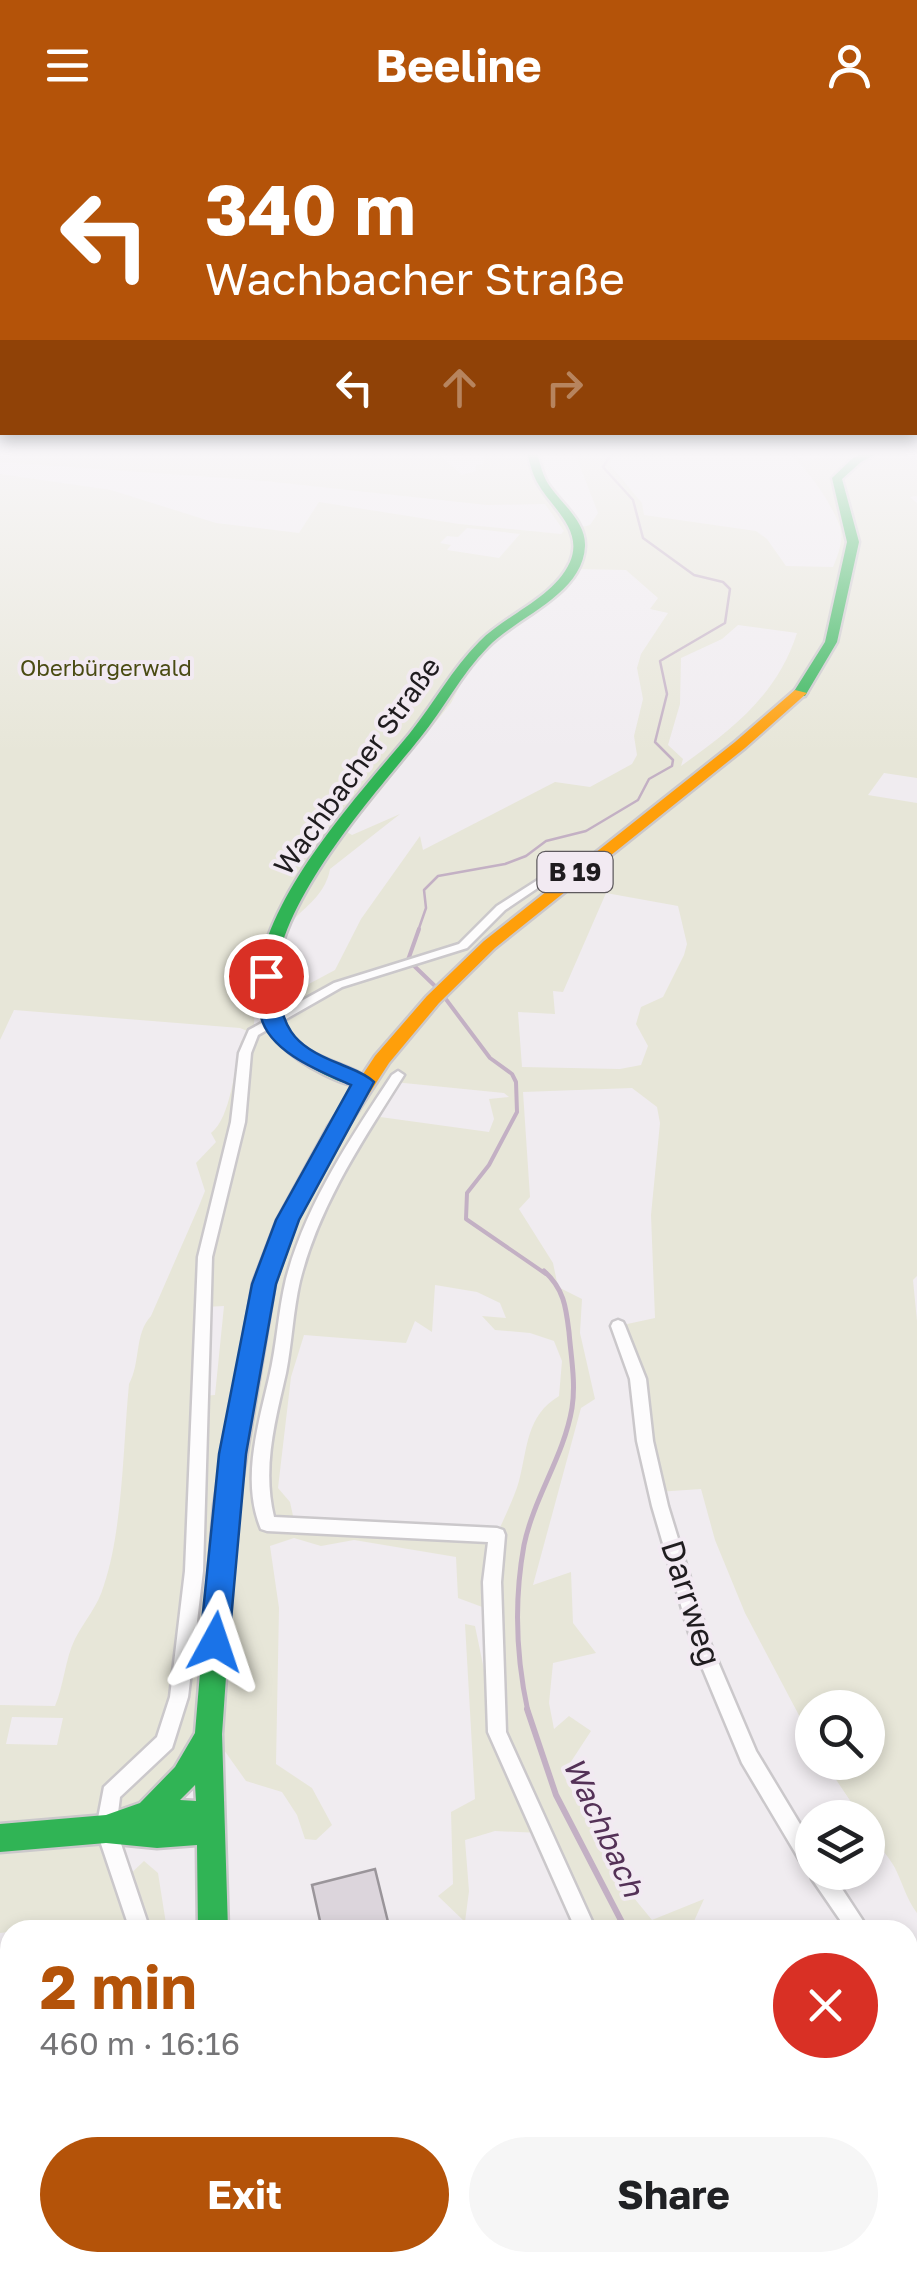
<!DOCTYPE html>
<html lang="en">
<head>
<meta charset="utf-8">
<style>
	body { margin:0; font-family:"Golos Text",sans-serif; background:#f6f6f6; color:#202124; height:100vh; display:flex; flex-direction:column; font-size:38px; white-space:nowrap }
	* { box-sizing:border-box; margin:0 }
	p { font-size:32px; color:#757577 }
	.icon { flex:none; width:55px; height:55px; fill:none; stroke:currentColor; stroke-width:2; stroke-linecap:round; stroke-linejoin:round }
	.map { position:relative; flex:1; overflow:hidden }
	.drawer { position:absolute; left:0px; top:1790px; width:918px; height:352px; display:flex; flex-direction:column; background:#fff; border-radius:30px 30px 0 0; box-shadow:0 5px 15px #0003 }
	.drawer>* { flex:none }
	.top-card { position:absolute; left:0px; top:0px; width:918px; height:305px; box-shadow:0 5px 15px #0003; background:#b45309; color:#fff; overflow:hidden }
	.fabs { position:absolute; left:795px; top:1560px; display:grid; gap:20px }
	.fabs a { display:grid; place-items:center; width:90px; height:90px; border-radius:50%; background:#fff; box-shadow:0 5px 15px #0003; font-size:50px }
	.pin { position:absolute; display:grid; place-items:center; width:85px; height:85px; color:#fff; margin:-42px; border:5px solid #fff; border-radius:50%; box-shadow:0 2px 10px #0007 }
	.me { position:absolute; width:110px; margin:-55px; rotate:5deg; stroke-linejoin:round; filter:drop-shadow(0 0 8px #0008) }
	.turn { display:flex; align-items:center; gap:35px; height:210px; padding:0 40px; font-size:45px }
	.turn .icon { width:130px; height:130px; stroke-width:2.5 }
	.turn b { display:block; font-size:70px; line-height:85px }
	.lanes { display:flex; align-items:center; height:95px; padding:0 40px; background:#0003; justify-content:center; gap:50px; direction:ltr }
	.lanes .off { opacity:.35 }
	.round { display:grid; place-items:center; flex:none; width:105px; height:105px; border-radius:52px; background:#f6f6f6 }
	.headline { display:flex; align-items:center; justify-content:space-between; height:170px; padding:0 40px }
	h1 { font-size:60px; font-weight:700; line-height:75px; color:#b45309 }
	.action { display:flex; gap:20px; margin-top:auto; padding:20px 40px }
	.action a { flex:1; height:115px; border-radius:60px; background:#b45309; color:#fff; font-size:40px; font-weight:700; line-height:115px; text-align:center }
	.action a+a { background:#f6f6f6; color:#202124 }
	header { display:flex; justify-content:space-between; align-items:center; height:130px; padding:0 40px; background:#b45309; color:#fff; font-size:45px; font-weight:700 }
	.map>svg:first-child { display:block }
	.green { fill:#e7e6d8; fill-rule:evenodd }
	.lines { fill:none; stroke-linecap:round; stroke-linejoin:round }
	.stream-far3 { stroke:#c3b0c4; stroke-width:2.5 }
	.stream-far2 { stroke:#c3b0c4; stroke-width:4 }
	.stream-far1 { stroke:#c3b0c4; stroke-width:5 }
	.stream { stroke:#c3b0c4; stroke-width:6 }
	.building { fill:#dcd5dc; stroke:#9a959a; stroke-width:2.5 }
	.street-casing { stroke:#cbc8cb; stroke-width:5 }
	.fast-casing { stroke:#cbc8cb; stroke-width:5 }
	.slow-casing { stroke:#cbc8cb; stroke-width:5 }
	.street { fill:#fdfcfd; fill-rule:evenodd }
	.fast { fill:#30b455; fill-rule:evenodd }
	.slow { fill:#ff9f0a; fill-rule:evenodd }
	.route { fill:#1a73e8; stroke:#114b97; stroke-width:2.5 }
	.labels { text-anchor:middle; stroke-width:8; stroke-linejoin:round; paint-order:stroke }
	.far-park-label { font-size:22px; fill:#4a4b13; stroke:#f2eaf2 }
	.shield { fill:#f2eaf2; stroke:#5e5a5e; stroke-width:2.5 }
	.shield-label { font-size:25px; font-weight:bold; fill:#1f1c1f }
	.street-label { font-size:28px; fill:#1f1c1f; stroke:#f2eaf2 }
	.water-label { font-size:30px; font-style:italic; fill:#543157; stroke:#f2eaf2 }
	.near-street-label { font-size:32px; fill:#1f1c1f; stroke:#f2eaf2 }
</style>
</head>
<body>
<header><svg class="icon" aria-label="menu" viewBox="0 0 24 24"><path d="M4 6h16M4 12h16M4 18h16"/></svg>Beeline<svg class="icon" aria-label="person" viewBox="0 0 24 24"><circle cx="12" cy="8" r="4"/><path d="M4 21q1-7 8-7t8 7"/></svg></header>
<div class="map">
<svg width="917" height="2141" viewBox="0 0 917 2141">
	<rect width="100%" height="100%" fill="#f0ecf0"/>
	<!-- green -->
	<g class="green">
		<path d="M0 323H438L462 345 476 341V335L483 334 485 323H543C542 353 565 375 582 397L590 395 598 383 575 323H665L666 327 614 328 609 334 642 373 644 385 756 401 767 409 786 436 833 437C838 425 844 410 840 397 833 375 806 336 788 323L807 331 827 323H917L914 328 917 330V366L910 367 917 373V648L884 643 868 665 917 673V1146L913 1150 917 1191V1783C906 1768 903 1754 895 1738 886 1721 868 1708 868 1688L861 1687 825 1633 868 1632V1578H812V1610L745 1483 715 1410 701 1359 657 1362 618 1196 655 1188 651 1085 660 993 657 977 632 958 523 962 530 1067 519 1079 553 1133 558 1157 582 1169 580 1203 595 1269 581 1278 533 1455 571 1442 573 1493 596 1523 553 1533 549 1573 554 1599 569 1586 591 1601 563 1644 625 1757 652 1790 704 1769 690 1800H586L540 1703 495 1701 465 1710 469 1761 465 1792 438 1766 453 1754 451 1682 475 1669 465 1494 475 1496 495 1593 493 1481 458 1468 456 1427 354 1410 321 1416 294 1408 270 1416 279 1478 276 1634 312 1658 332 1695 316 1710 305 1709 297 1685 282 1662 246 1651 214 1606 185 1646 106 1699 125 1749 144 1731 158 1743 167 1800H91L86 1792 0 1803V1575L55 1576C64 1555 65 1529 75 1509 85 1490 98 1476 104 1455 123 1398 123 1315 129 1254 141 1232 134 1204 151 1186L199 1076 205 1061 196 1033 216 1012 211 1003C231 988 235 935 241 911L252 903 240 898 14 880 0 910V344L111 360 216 393 299 403 319 372 459 394 561 404 564 401 545 374 487 375 265 351 0 332ZM467 398 520 404 499 428 447 420 451 415 440 413 447 406 458 407ZM576 432H583L577 439 626 440 658 468 650 479 668 483 641 524 637 538 643 569 634 606 637 625 632 634 590 657 555 652 423 720 420 706 361 789 335 840 292 863 296 868H311L278 887C275 861 274 810 295 788 309 774 326 762 330 739L400 684 352 705 347 702 451 573 470 536 488 516 558 457ZM738 495 797 503C777 565 733 599 681 636L683 629 668 615 680 574 681 528 722 509ZM606 763 678 776 687 814 684 825 663 867 641 877 636 894 648 916 641 935 620 939 522 937 518 882 555 884 553 861 563 862ZM275 803 272 891 253 902 262 817ZM394 952 504 963 509 967 489 969 494 989 489 1002 373 986ZM435 1155 477 1162 500 1173 506 1188 482 1186 495 1200 530 1203 554 1211 562 1231 559 1266C526 1286 528 1317 519 1351 514 1369 504 1387 497 1405L295 1395 290 1372 278 1358 291 1247 304 1205 406 1213 415 1191 432 1202ZM224 1176 215 1265 201 1266 204 1177ZM12 1587 63 1588 57 1615 6 1614Z"/>
		<path d="M731 2132 735 2141H89L88 2133Z"/>
	</g>
	<g class="lines">
		<!-- stream-far3 -->
		<path class="stream-far3" d="M418 801 426 778 424 760 438 746 505 734 526 726 546 711 586 701 638 670 649 649 672 636 673 630 655 612 667 564 660 531 725 493 730 459 723 452 694 445 643 408 633 370 603 337 612 323"/>
		<!-- stream-far2 -->
		<g class="stream-far2">
			<path d="M419 799 408 830 436 857"/>
			<path d="M442 864 490 928 512 944 516 952 517 982 489 1035 467 1063 466 1089 546 1144"/>
		</g>
		<!-- stream-far1 -->
		<path class="stream-far1" d="M528 1582C516 1527 514 1470 524 1415 534 1367 564 1326 572 1278 576 1253 571 1227 569 1202 566 1177 564 1159 544 1141"/>
		<!-- stream -->
		<g class="stream">
			<path d="M527 1579 556 1665 626 1800"/>
			<path d="M813 2132 820 2141"/>
		</g>
	</g>
	<!-- building -->
	<path class="building" d="M375 1739 390 1800H322L312 1755Z"/>
	<g class="lines">
		<defs>
			<g id="street">
				<path d="M544 746 564 754 559 757 545 753 505 780 467 818 342 857 258 905 251 923 245 992 212 1127 203 1441 188 1567 172 1618 120 1667 116 1699 150 1800H130L96 1699 104 1657 157 1607 170 1567 185 1441 198 1127 231 992 239 923 249 900 334 853 459 814 497 776Z"/>
				<path d="M398 941 404 945C363 1010 319 1075 300 1151 293 1181 292 1212 286 1243 275 1291 262 1338 274 1387L497 1398 503 1400 505 1405 501 1452 506 1602 596 1800H576L488 1602 483 1452 488 1412 267 1401 261 1399C241 1351 258 1296 269 1248 277 1215 278 1182 286 1149 306 1074 350 1009 392 945Z"/>
				<path d="M618 1190 623 1192 625 1196 646 1249 653 1311 668 1376 710 1513 756 1621 812 1714V1742H831L869 1800H847L812 1749 810 1741 805 1739 742 1633 692 1513 652 1376 637 1311 630 1249 611 1196 613 1192Z"/>
				<path d="M908 1855 917 1861V1890L908 1884Z"/>
				<rect x="908" y="1956" width="9" height="22"/>
				<path d="M133 2132H157L158 2141H134Z"/>
				<path d="M719 2132H743L747 2141H723Z"/>
			</g>
			<g id="fast">
				<path d="M527 323H537C540 333 542 343 547 352 559 372 586 390 585 416 583 465 516 487 488 517 461 544 444 579 420 608 371 670 230 820 289 902 310 932 351 932 372 952L370 956C346 961 298 932 282 916 198 832 358 667 410 603 434 573 452 539 479 512 506 484 553 469 570 432 584 399 551 378 537 352 532 343 530 333 527 323Z"/>
				<path d="M864 323H878L861 332 842 349 859 412 837 512 805 566H795L793 563 825 512 847 412 832 348 853 328Z"/>
				<path d="M338 991 348 997 297 1090 275 1153 238 1375 222 1604 228 1800H198L197 1715 157 1718 106 1713 0 1722V1694L106 1685 140 1673 175 1637 195 1603 214 1375 253 1153 277 1090 328 997ZM195 1654 196 1671 180 1670 195 1655Z"/>
				<rect x="197" y="2132" width="34" height="9"/>
			</g>
			<path id="slow" d="M795 560 807 563 745 618 495 818 439 873 389 933 345 1001H331L328 997 375 926 427 866 484 811 735 612Z"/>
		</defs>
		<!-- street casing -->
		<use href="#street" class="street-casing"/>
		<!-- fast casing -->
		<use href="#fast" class="fast-casing"/>
		<!-- slow casing -->
		<use href="#slow" class="slow-casing"/>
		<!-- street -->
		<use href="#street" class="street"/>
		<!-- fast -->
		<use href="#fast" class="fast"/>
		<!-- slow -->
		<use href="#slow" class="slow"/>
	</g>
	<!-- sky -->
	<linearGradient id="sky" x2="0" y2="1"><stop stop-color="#99b2da"/><stop offset="0.52" stop-color="#f8f6f8"/><stop offset="1" stop-color="#f8f6f8" stop-opacity="0"/></linearGradient>
	<rect width="917" height="623" fill="url(#sky)"/>
	<!-- route -->
	<path class="route" d="M266 840 276 846C282 897 289 914 340 934 351 939 365 943 374 952L299 1090 276 1154 246 1324 229 1512 225 1521 215 1525 204 1521 200 1512 219 1324 252 1154 276 1090 351 955C322 942 270 923 261 887 258 875 258 860 257 846Z"/>
	<g class="labels">
		<!-- far-park labels -->
		<g class="far-park-label">
			<text x="106" y="546">Oberbürgerwald</text>
		</g>
		<!-- shield labels -->
		<rect class="shield" x="537.5" y="722" width="75" height="40" rx="8"/>
		<g class="shield-label">
			<text x="575" y="751">B 19</text>
		</g>
		<!-- street labels -->
		<g class="street-label">
			<text transform="translate(357 636) rotate(-54)" y="10">Wachbacher Straße</text>
		</g>
		<!-- water labels -->
		<g class="water-label">
			<text transform="translate(603 1697) rotate(65)" y="10">Wachbach</text>
		</g>
		<!-- near-street labels -->
		<g class="near-street-label">
			<text transform="translate(691 1473) rotate(72)" y="11">Darrweg</text>
		</g>
	</g>
</svg>
<div class="fabs">
<a><svg class="icon" aria-label="search" viewBox="0 0 24 24"><circle cx="10" cy="10" r="6"/><path d="M15 15l6 6"/></svg></a>
<a><svg class="icon" aria-label="layers" viewBox="0 0 24 24"><path d="M12 4l9 5-9 5-9-5zM3 14l9 5 9-5"/></svg></a>
</div>
<div class="pin" style="left:266px;top:846px;background:#d93025"><svg class="icon" aria-label="arrive" viewBox="0 0 24 24"><path d="M6 21V4h12l-3 4 3 4H6"/></svg></div>
<svg class="me" style="left:215px;top:1512px" viewBox="-20 -20 40 40"><path d="M0-17L14 15 0 8-14 15z" fill="#1a73e8" stroke="#fff" stroke-width="4"/></svg>
<div class="top-card">
<div class="turn"><svg class="icon" aria-label="left" viewBox="0 0 24 24"><path d="M17 20v-9H6M10 6l-5 5 5 5"/></svg><div><b>340 m</b>Wachbacher Straße</div></div>
<div class="lanes"><svg class="icon" aria-label="left" viewBox="0 0 24 24"><path d="M17 20v-9H6M10 6l-5 5 5 5"/></svg><svg class="icon off" aria-label="ahead" viewBox="0 0 24 24"><path d="M12 20V5M6 11l6-6 6 6"/></svg><svg class="icon off" aria-label="right" viewBox="0 0 24 24"><path d="M7 20v-9h11M14 6l5 5-5 5"/></svg></div>
</div>
<section class="drawer">
<div class="headline"><div><h1>2 min</h1><p>460 m · 16:16</p></div><a class="round" style="background:#d93025;color:#fff"><svg class="icon" aria-label="close" viewBox="0 0 24 24"><path d="M6 6l12 12M18 6L6 18"/></svg></a></div>
<div class="action"><a>Exit</a><a>Share</a></div>
</section>
</div>
</body>
</html>
